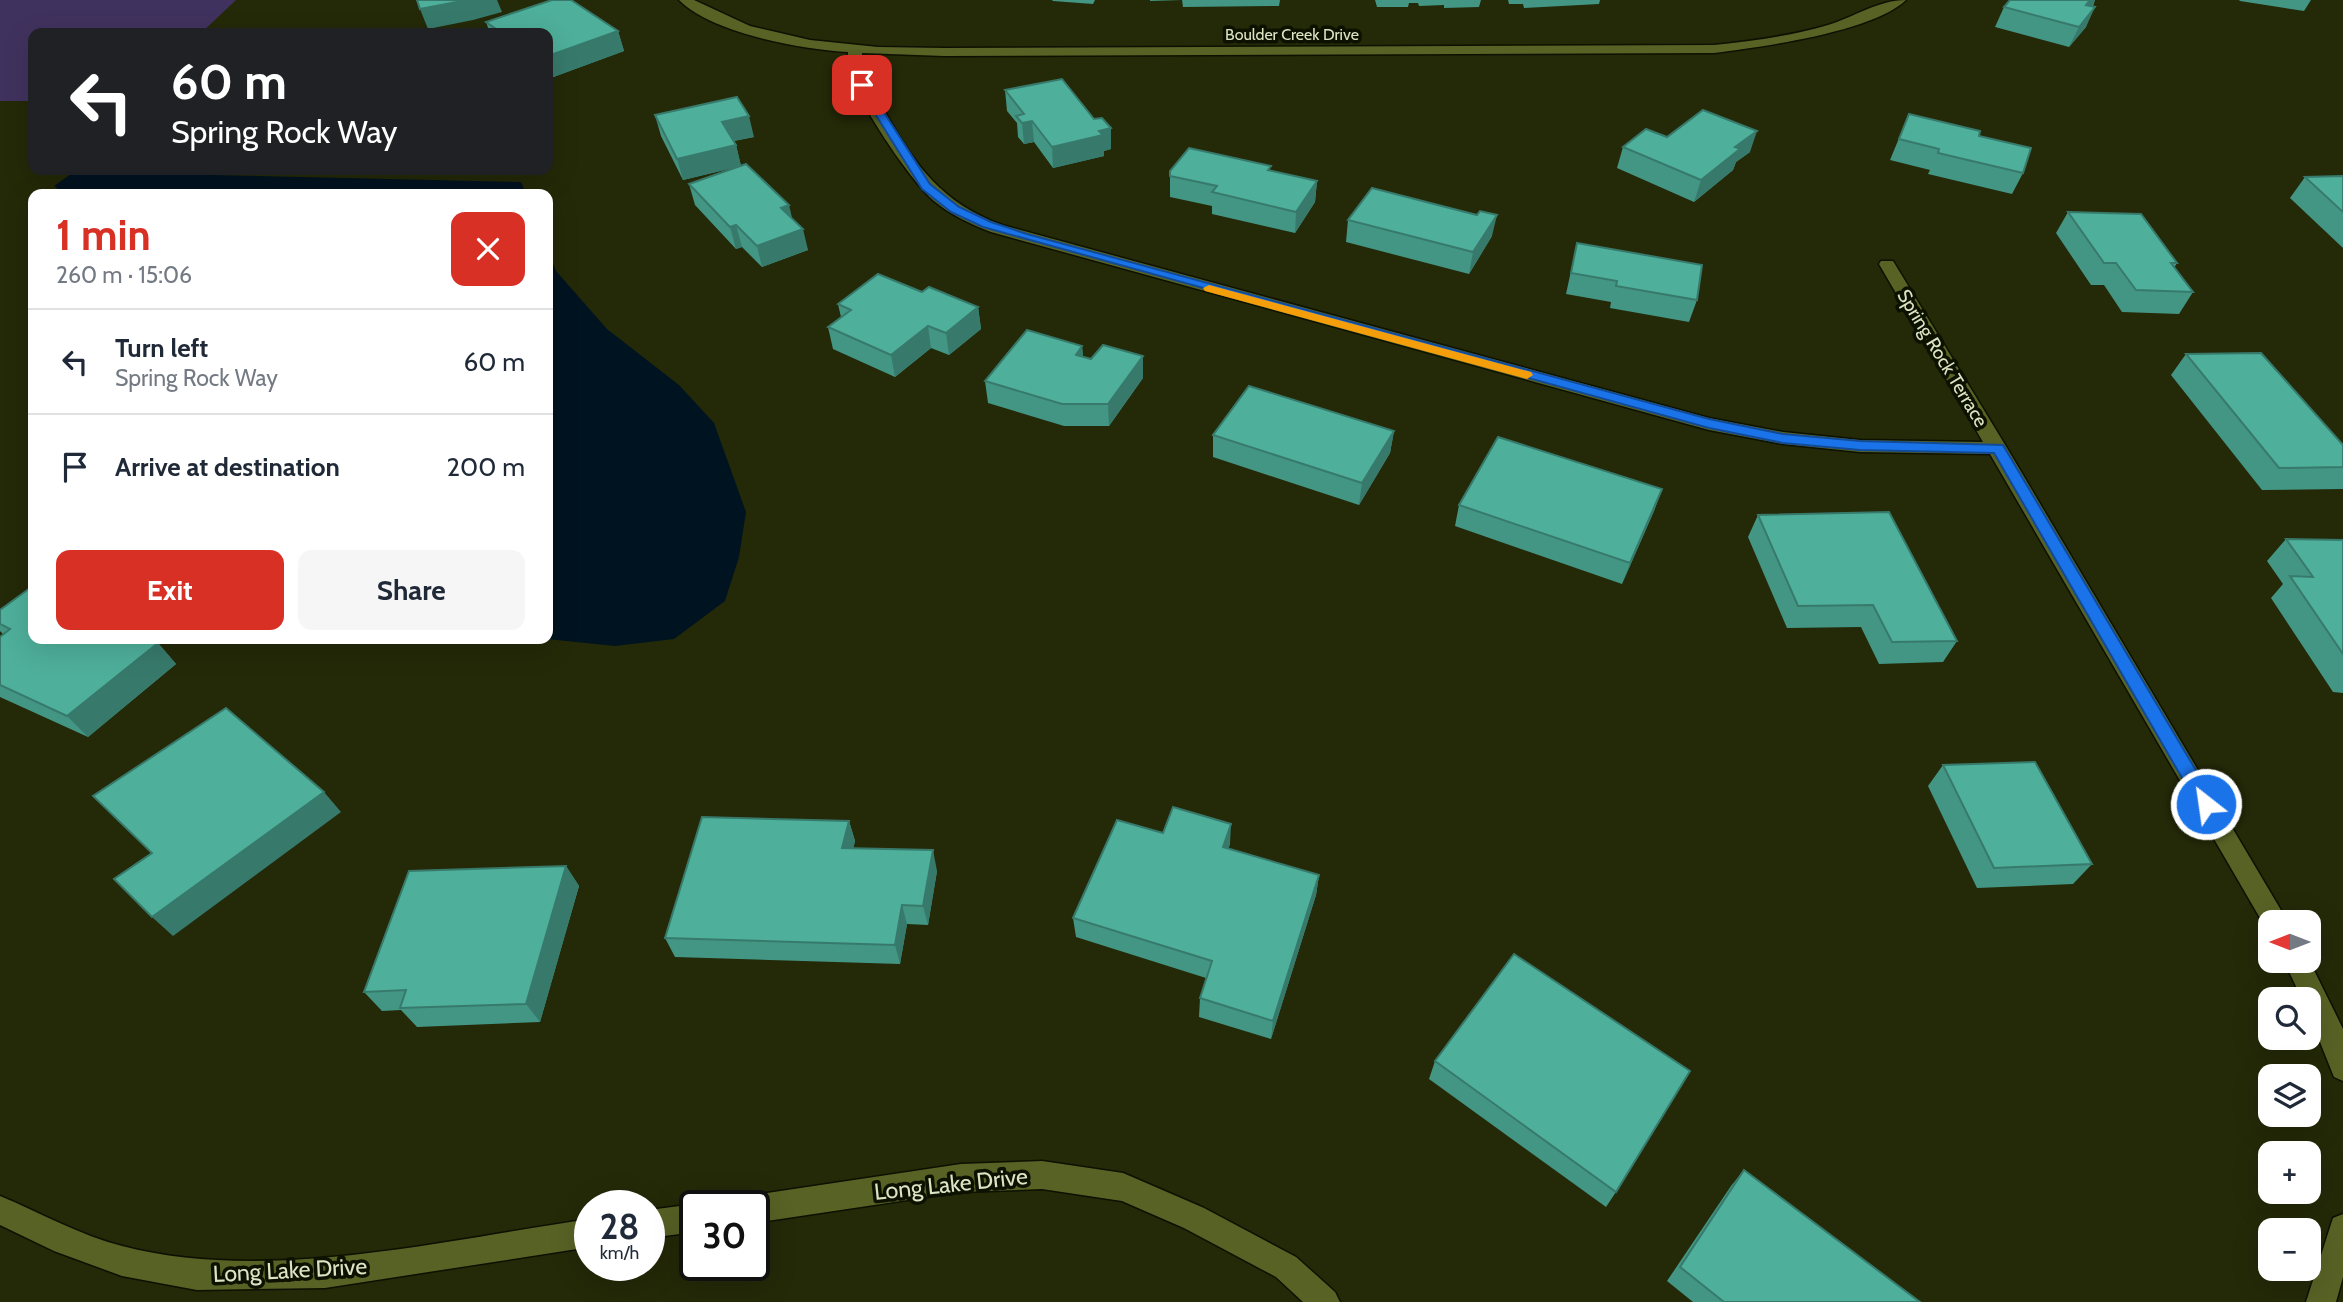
<!DOCTYPE html>
<html lang="en">
<head>
<meta charset="utf-8">
<style>
	body { margin:0; font-family:Cabin,sans-serif; background:#f6f6f7; color:#1f2937; height:100vh; display:flex; flex-direction:column; font-size:26px; white-space:nowrap }
	* { box-sizing:border-box; margin:0 }
	p { font-size:23px; color:#747a83 }
	.icon { flex:none; width:38px; height:38px; fill:none; stroke:currentColor; stroke-width:2; stroke-linecap:round; stroke-linejoin:round }
	.map { position:relative; flex:1; overflow:hidden }
	.sheet { position:absolute; left:28px; top:189px; width:525px; height:455px; display:flex; flex-direction:column; background:#fff; border-radius:14px; box-shadow:0 7px 28px #0002 }
	.sheet>* { flex:none }
	.hud { position:absolute; left:28px; top:28px; width:525px; height:147px; border-radius:14px; box-shadow:0 7px 28px #0002; background:#202124; color:#fff; overflow:hidden }
	.needle { width:46px; rotate:270deg }
	.buttons { position:absolute; left:2258px; top:910px; display:grid; gap:14px }
	.buttons a { display:grid; place-items:center; width:63px; height:63px; border-radius:14px; background:#fff; box-shadow:0 7px 28px #0002; font-size:35px }
	.speed { position:absolute; left:574px; top:1190px; display:flex; gap:14px; font-size:35px; font-weight:700; text-align:center }
	.speed>* { display:grid; place-content:center; width:91px; height:91px; border-radius:50%; background:#fff; box-shadow:0 7px 28px #0002; line-height:1 }
	.speed small { font-size:18px; font-weight:400 }
	.speed .limit { border:4px solid #111; border-radius:10px; background:#fff; color:#111 }
	.pin { position:absolute; display:grid; place-items:center; width:60px; height:60px; color:#fff; margin:-30px; border-radius:14px; box-shadow:0 4px 10px #0006 }
	.me { position:absolute; width:77px; margin:-38px; rotate:330deg; stroke-linejoin:round; filter:drop-shadow(0 0 5px #0008) }
	.turn { display:flex; align-items:center; gap:24px; height:147px; padding:0 28px; font-size:32px }
	.turn .icon { width:91px; height:91px; stroke-width:2.5 }
	.turn b { display:block; font-size:49px; line-height:60px }
	.round { display:grid; place-items:center; flex:none; width:74px; height:74px; border-radius:14px; background:#f6f6f7 }
	.summary { display:flex; align-items:center; justify-content:space-between; height:119px; padding:0 28px }
	h1 { font-size:42px; font-weight:800; line-height:52px; color:#d93025 }
	.button { display:flex; gap:14px; margin-top:auto; padding:14px 28px }
	.button a { flex:1; height:80px; border-radius:14px; background:#d93025; color:#fff; font-size:28px; font-weight:800; line-height:80px; text-align:center }
	.button a+a { background:#f6f6f7; color:#1f2937 }
	ul { padding:0; list-style:none }
	li { display:flex; align-items:center; gap:21px; height:105px; padding:0 28px; border-top:2px solid #e0e1e3 }
	li div { flex:1 }
	li b { display:block; font-size:26px }
	li em { font-style:normal }
	.map>svg:first-child { display:block }
	.green { fill:#40325e }
	.water { fill:#001320 }
	.lines { fill:none; stroke-linecap:round; stroke-linejoin:round }
	.minor-casing { stroke:#0d1100; stroke-width:3 }
	.minor { fill:#586225; fill-rule:evenodd }
	.wall { fill:#439684 }
	.shaded-wall { fill:#377a6c }
	.building { fill:#4eaf9a; stroke:#377a6c; stroke-width:2 }
	.route { fill:#1a73e8; stroke:#114b97; stroke-width:2 }
	.slow { fill:#f59e0b }
	.labels { text-anchor:middle; stroke-width:7; stroke-linejoin:round; paint-order:stroke }
	.far-street-label { font-size:16px; fill:#dde4c4; stroke:#0d1100 }
	.street-label { font-size:19px; fill:#dde4c4; stroke:#0d1100 }
	.near-street-label { font-size:23px; fill:#dde4c4; stroke:#0d1100 }
</style>
</head>
<body>
<div class="map">
<svg width="2343" height="1302" viewBox="0 0 2343 1302">
	<rect width="100%" height="100%" fill="#242908"/>
	<!-- green -->
	<path class="green" d="M0 0H236L201 33H33V101H0Z"/>
	<!-- water -->
	<g class="water">
		<path d="M74 172 521 182 526 194H65L54 186Z"/>
		<path d="M548 250 556 271 607 329 679 385 714 423 746 512 739 557 725 601 674 639 615 646 547 639Z"/>
	</g>
	<g class="lines">
		<defs>
			<g id="minor">
				<path d="M679 0H694L750 26 810 40 878 47 944 48 1714 45C1752 41 1791 36 1828 25 1854 17 1879 0 1906 0 1873 32 1761 47 1714 53L944 56 862 53C862 76 874 93 885 112 915 166 942 203 1002 225L1709 418 1783 432 1860 440 1983 442 1879 264 1881 261H1893L2007 448 2288 922H2270V931L2267 930 1990 454 1860 452 1783 444 1709 430 991 232C970 224 951 215 934 201 910 180 855 99 849 69 848 64 848 58 848 52 802 49 713 34 679 0Z"/>
				<path d="M2308 958 2343 1029V1081L2334 1077 2308 1012V999H2302L2284 961H2308Z"/>
				<path d="M1042 1161 1123 1173 1204 1208 1296 1257 1335 1292 1340 1302H1303L1276 1277 1184 1228 1122 1201 1042 1189 961 1192 754 1223V1206H741L744 1199 754 1195 961 1164Z"/>
				<path d="M0 1196C41 1213 79 1235 122 1246 265 1284 445 1240 590 1219V1247L325 1288 197 1290 122 1276 54 1251 0 1225Z"/>
				<path d="M695 1204 700 1206H695V1232L649 1238V1210Z"/>
				<path d="M2343 1214V1277L2336 1302H2306L2333 1218Z"/>
			</g>
		</defs>
		<!-- minor casing -->
		<use href="#minor" class="minor-casing"/>
		<!-- minor -->
		<use href="#minor" class="minor"/>
	</g>
	<!-- wall -->
	<g class="wall">
		<path d="M552 0H571L618 31 624 51 548 79V33H490L486 22Z"/>
		<path d="M1052 0H1095L1093 4 1053 1Z"/>
		<path d="M1150 0H1280L1279 6 1183 7 1182 0 1150 1Z"/>
		<path d="M1375 0H1481L1479 7 1444 8V5L1419 6 1418 3H1409L1408 7H1377Z"/>
		<path d="M1508 0H1600L1599 4 1524 8 1523 4H1509Z"/>
		<path d="M2010 0H2095L2086 27 2069 47 1995 27 2004 7Z"/>
		<path d="M2239 0H2311L2304 11 2240 1Z"/>
		<path d="M1005 90 1094 119 1111 128V149L1104 151V156L1053 168 1034 142 1024 144 1018 137 1017 123 1007 111Z"/>
		<path d="M1909 114 1979 136 2023 173 2012 194 1928 174 1930 170 1890 160Z"/>
		<path d="M655 115 754 137 734 141 736 145 741 166 683 180 661 136Z"/>
		<path d="M1667 137 1750 152 1736 162 1733 170 1694 202 1617 168 1623 147Z"/>
		<path d="M1170 176 1317 181 1315 202 1295 233 1212 214V206L1170 197Z"/>
		<path d="M2343 176V248L2290 198 2305 177Z"/>
		<path d="M689 184 792 218 808 250 762 267 742 247 736 249 695 205Z"/>
		<path d="M2068 212 2177 263 2174 268 2193 292 2179 314 2122 312 2104 285H2091L2056 233Z"/>
		<path d="M1348 220 1492 236 1469 274 1346 242Z"/>
		<path d="M1577 243 1697 300 1689 322 1610 308 1611 302 1566 294Z"/>
		<path d="M922 292 978 307 981 329 949 355 931 348 895 377 833 349 828 327 841 317 838 304Z"/>
		<path d="M1082 346 1083 357 1091 359 1143 356V378L1109 426H1064L988 403 985 381Z"/>
		<path d="M2186 354 2343 445V489L2262 490 2171 375Z"/>
		<path d="M1394 431 1390 453 1359 505 1213 457V435Z"/>
		<path d="M1662 489 1654 511 1622 584 1455 526 1459 505Z"/>
		<path d="M1758 515 1957 641 1943 662 1879 664 1861 627 1787 628 1748 537Z"/>
		<path d="M2286 539 2343 540V693L2333 692 2271 598 2283 584 2267 561Z"/>
		<path d="M0 610 158 643 176 664 88 737 0 697V637L3 634 0 631Z"/>
		<path d="M1943 765 2092 864 2073 884 1977 888 1928 786Z"/>
		<path d="M849 821 855 841 853 848 937 871 928 925 907 924 900 964 675 957 665 938Z"/>
		<path d="M1163 833 1230 844 1228 849 1319 875 1316 895 1271 1039 1199 1017 1200 998 1206 978 1076 937 1073 918Z"/>
		<path d="M566 866 579 886 540 1022 417 1027 401 1010 382 1011 364 992Z"/>
		<path d="M1435 1061 1616 1192 1606 1207 1429 1079Z"/>
		<path d="M1744 1170 1920 1302H1693L1667 1281 1731 1186Z"/>
	</g>
	<!-- shaded-wall -->
	<g class="shaded-wall">
		<path d="M467 0H497L502 12 473 20 428 29 420 9Z"/>
		<path d="M2090 0H2095L2092 6 2086 5Z"/>
		<path d="M2095 7 2086 27 2069 47 2079 27Z"/>
		<path d="M618 31 624 51 548 79V56Z"/>
		<path d="M749 116 754 137 728 142 722 122Z"/>
		<path d="M1032 121 1034 142 1024 144 1022 123Z"/>
		<path d="M1111 128V149L1104 151V156L1053 168 1052 147Z"/>
		<path d="M1757 131 1750 152 1736 162 1733 170 1694 202 1701 180 1735 147Z"/>
		<path d="M736 145 741 166 683 180 677 159Z"/>
		<path d="M1317 181 1315 202 1295 233 1296 212Z"/>
		<path d="M789 205 794 226 781 208Z"/>
		<path d="M1497 215 1492 236 1469 274 1473 252Z"/>
		<path d="M736 225 742 247 736 249 730 227Z"/>
		<path d="M803 229 808 250 762 267 757 246Z"/>
		<path d="M978 307 981 329 949 355 946 333Z"/>
		<path d="M928 326 931 348 895 377 891 355Z"/>
		<path d="M1082 346 1084 368 1076 355Z"/>
		<path d="M1143 356V378L1109 426 1108 404Z"/>
		<path d="M1394 431 1390 453 1359 505 1362 483Z"/>
		<path d="M1662 489 1654 511 1622 584 1630 563Z"/>
		<path d="M158 643 176 664 88 737 67 716Z"/>
		<path d="M324 792 341 812 173 936 152 917Z"/>
		<path d="M849 821 855 841 849 868 842 848Z"/>
		<path d="M1231 824 1230 844 1222 867 1223 847Z"/>
		<path d="M933 850 937 871 928 925 923 906Z"/>
		<path d="M566 866 579 886 540 1022 526 1004Z"/>
		<path d="M1319 875 1316 895 1271 1039 1273 1021Z"/>
		<path d="M902 905 907 924 900 964 895 945Z"/>
	</g>
	<!-- building -->
	<g class="building">
		<path d="M417 0H467L420 9Z"/>
		<path d="M552 0H571L618 31 548 56V33H502L486 22Z"/>
		<path d="M2010 0H2090L2086 5 2095 7 2079 27 2004 7Z"/>
		<path d="M1062 79 1094 119 1102 118 1111 128 1099 131 1103 135 1052 147 1032 121 1022 123 1016 116 1024 114 1005 90Z"/>
		<path d="M737 97 749 116 722 122 736 145 677 159 655 115Z"/>
		<path d="M1703 110 1757 131 1735 147 1740 149 1701 180 1623 147 1646 129 1667 137Z"/>
		<path d="M1909 114 1980 131 1979 136 2031 148 2023 173 1938 153 1939 149 1899 139Z"/>
		<path d="M1189 148 1271 166 1268 170 1317 181 1296 212 1212 192 1217 186 1170 176V171Z"/>
		<path d="M746 164 789 205 781 208 803 229 757 246 736 225 730 227 689 184Z"/>
		<path d="M2343 176V212L2305 177Z"/>
		<path d="M1372 188 1477 215 1480 211 1497 215 1473 252 1348 220Z"/>
		<path d="M2068 212 2141 214 2177 263H2171L2193 292 2136 290 2116 263H2104Z"/>
		<path d="M1577 243 1702 265 1697 300 1616 286 1617 281 1571 273Z"/>
		<path d="M878 274 922 292 929 287 978 307 946 333 928 326 891 355 828 327 851 310 838 304Z"/>
		<path d="M1027 330 1082 346 1076 355 1091 359 1103 345 1143 356 1108 404H1062L985 381Z"/>
		<path d="M2261 353 2343 445V467L2279 468 2186 354Z"/>
		<path d="M1249 386 1394 431 1362 483 1213 435Z"/>
		<path d="M1498 437 1662 489 1630 563 1459 505Z"/>
		<path d="M1889 512 1957 641 1892 642 1873 605 1798 606 1758 515Z"/>
		<path d="M2286 539 2343 540V654L2290 576 2313 577Z"/>
		<path d="M30 588 33 589V639H149L158 643 67 716 0 685V637L10 629 0 624V610Z"/>
		<path d="M226 708 324 792 152 917 114 879 152 853 93 796Z"/>
		<path d="M2035 762 2092 864 1994 868 1943 765Z"/>
		<path d="M1173 807 1231 824 1223 847 1319 875 1273 1021 1200 998 1212 961 1073 918 1117 820 1163 833Z"/>
		<path d="M702 817 849 821 842 848 933 850 923 906 902 905 895 945 665 938Z"/>
		<path d="M566 866 526 1004 400 1008 406 990 364 992 409 871Z"/>
		<path d="M1514 954 1690 1071 1616 1192 1435 1061Z"/>
		<path d="M1744 1170 1920 1302H1724L1680 1267Z"/>
	</g>
	<!-- route -->
	<path class="route" d="M858 83H865L930 184 959 207 991 222 1027 234 1709 419 1783 434 1860 441 2003 445 2213 799 2215 804 2213 809 2206 811 2200 809 1994 453 1860 450 1783 443 1709 428 983 227 951 212 922 189 857 85Z"/>
	<!-- slow -->
	<path class="slow" d="M1209 285 1531 372 1533 375 1527 379 1205 291 1203 288Z"/>
	<g class="labels">
		<!-- far-street labels -->
		<g class="far-street-label">
			<text x="1292" y="40">Boulder Creek Drive</text>
		</g>
		<!-- street labels -->
		<g class="street-label">
			<text transform="translate(1943 358) rotate(59)" y="7">Spring Rock Terrace</text>
		</g>
		<!-- near-street labels -->
		<g class="near-street-label">
			<text transform="translate(951 1184) rotate(-6)" y="8">Long Lake Drive</text>
			<text transform="translate(290 1270) rotate(-3)" y="8">Long Lake Drive</text>
		</g>
	</g>
</svg>
<div class="buttons">
<a><svg class="needle" viewBox="-14 -14 28 28"><path d="M0-13l5 13h-10z" fill="#e53935"/><path d="M0 13l5-13h-10z" fill="#747a83"/></svg></a>
<a><svg class="icon" aria-label="search" viewBox="0 0 24 24"><circle cx="10" cy="10" r="6"/><path d="M15 15l6 6"/></svg></a>
<a><svg class="icon" aria-label="layers" viewBox="0 0 24 24"><path d="M12 4l9 5-9 5-9-5zM3 14l9 5 9-5"/></svg></a>
<a>+</a>
<a>−</a>
</div>
<div class="speed"><div>28<small>km/h</small></div><div class="limit">30</div></div>
<div class="pin" style="left:862px;top:85px;background:#d93025"><svg class="icon" aria-label="arrive" viewBox="0 0 24 24"><path d="M6 21V4h12l-3 4 3 4H6"/></svg></div>
<svg class="me" style="left:2206px;top:804px" viewBox="-20 -20 40 40"><circle r="17" fill="#1a73e8" stroke="#fff" stroke-width="3"/><path d="M0-11L8 9 0 5-8 9z" fill="#fff"/></svg>
<div class="hud">
<div class="turn"><svg class="icon" aria-label="left" viewBox="0 0 24 24"><path d="M17 20v-9H6M10 6l-5 5 5 5"/></svg><div><b>60 m</b>Spring Rock Way</div></div>
</div>
<section class="sheet">
<div class="summary"><div><h1>1 min</h1><p>260 m · 15:06</p></div><a class="round" style="background:#d93025;color:#fff"><svg class="icon" aria-label="close" viewBox="0 0 24 24"><path d="M6 6l12 12M18 6L6 18"/></svg></a></div>
<ul>
<li><svg class="icon" aria-label="left" viewBox="0 0 24 24"><path d="M17 20v-9H6M10 6l-5 5 5 5"/></svg><div><b>Turn left</b><p>Spring Rock Way</p></div><em>60 m</em></li>
<li><svg class="icon" aria-label="arrive" viewBox="0 0 24 24"><path d="M6 21V4h12l-3 4 3 4H6"/></svg><div><b>Arrive at destination</b></div><em>200 m</em></li>
</ul>
<div class="button"><a>Exit</a><a>Share</a></div>
</section>
</div>
</body>
</html>
